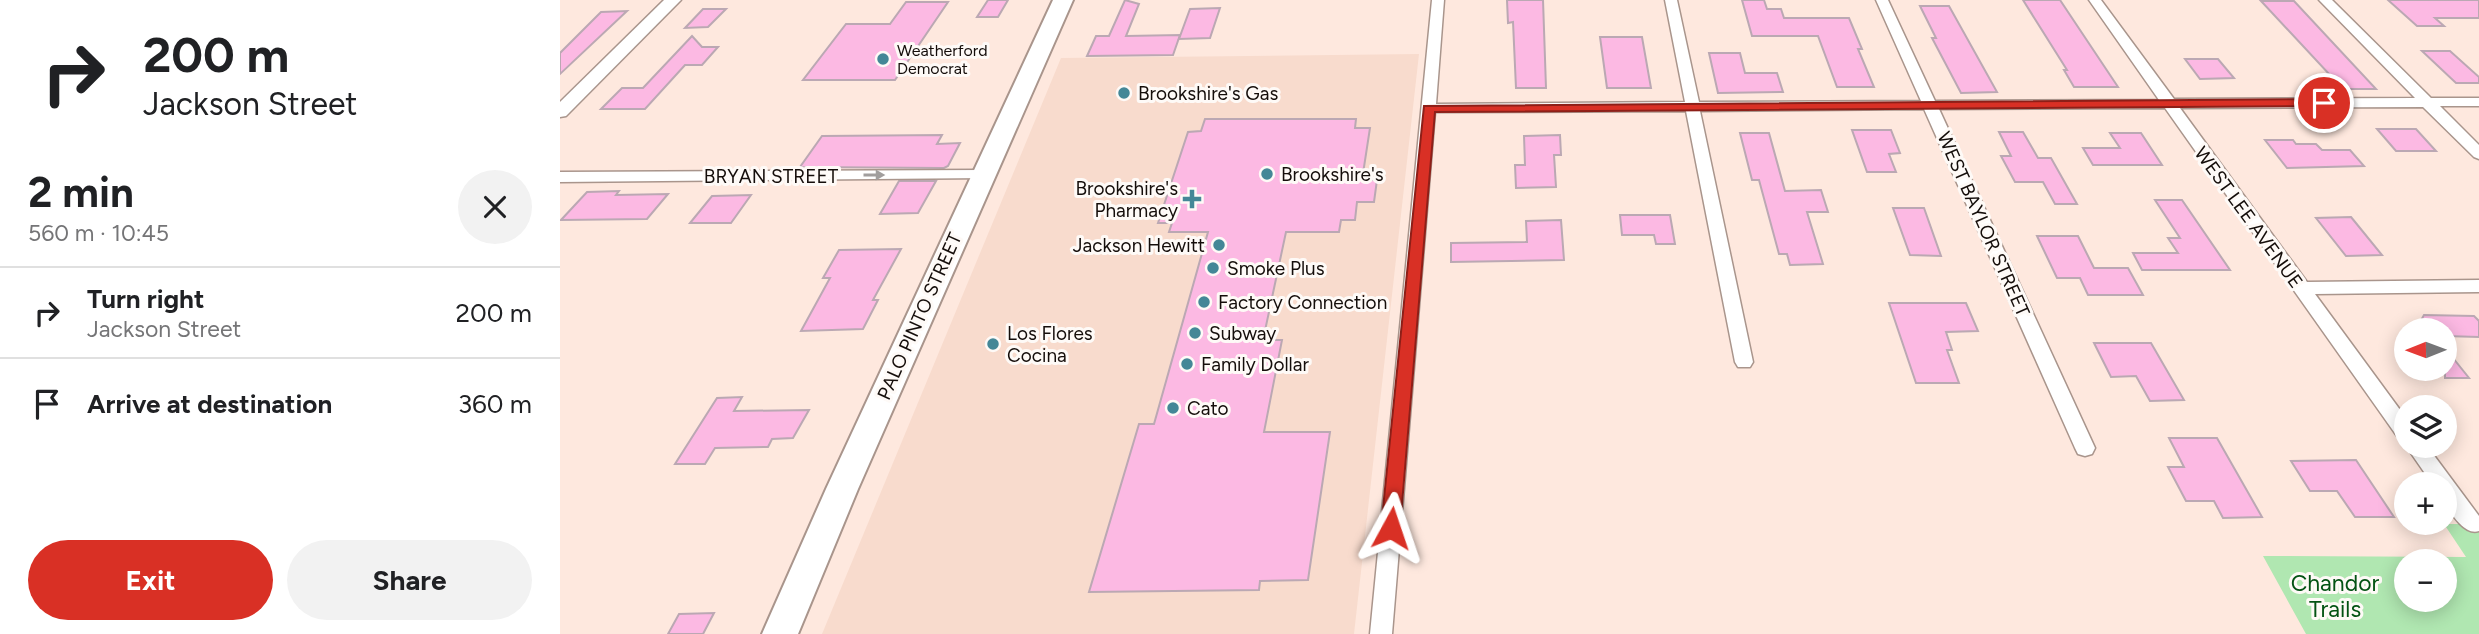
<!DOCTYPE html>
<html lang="en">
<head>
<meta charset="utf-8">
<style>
	body { margin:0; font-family:Figtree,sans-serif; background:#f2f2f2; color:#202124; height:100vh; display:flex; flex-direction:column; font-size:26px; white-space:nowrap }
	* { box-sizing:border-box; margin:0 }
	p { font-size:23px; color:#757577 }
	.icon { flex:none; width:38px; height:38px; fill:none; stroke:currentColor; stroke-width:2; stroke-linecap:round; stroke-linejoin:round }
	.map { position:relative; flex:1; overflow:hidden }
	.details { display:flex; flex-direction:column; background:#fff; width:560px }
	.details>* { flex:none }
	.hud { background:#fff; color:#202124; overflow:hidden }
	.needle { width:46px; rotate:269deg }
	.tools { position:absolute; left:1834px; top:318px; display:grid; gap:14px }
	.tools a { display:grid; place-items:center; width:63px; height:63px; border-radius:50%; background:#fff; box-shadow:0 4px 18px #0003; font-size:35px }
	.pin { position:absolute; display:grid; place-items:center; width:60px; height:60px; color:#fff; margin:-30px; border:4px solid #fff; border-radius:50%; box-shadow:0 2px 7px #0007 }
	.me { position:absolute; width:77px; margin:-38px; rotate:5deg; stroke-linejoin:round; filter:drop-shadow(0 0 5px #0008) }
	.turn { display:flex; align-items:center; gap:24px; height:147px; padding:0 28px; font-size:32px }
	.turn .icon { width:91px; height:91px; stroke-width:2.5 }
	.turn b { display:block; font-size:49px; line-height:60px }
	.round { display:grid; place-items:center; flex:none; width:74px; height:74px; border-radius:37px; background:#f2f2f2 }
	.headline { display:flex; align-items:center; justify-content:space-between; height:119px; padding:0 28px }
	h1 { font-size:42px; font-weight:700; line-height:52px }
	.button { display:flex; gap:14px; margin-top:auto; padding:14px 28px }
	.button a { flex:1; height:80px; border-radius:42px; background:#d93025; color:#fff; font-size:28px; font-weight:700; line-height:80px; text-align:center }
	.button a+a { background:#f2f2f2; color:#202124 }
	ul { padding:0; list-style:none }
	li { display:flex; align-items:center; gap:21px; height:91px; padding:0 28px; border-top:2px solid #e0e0e0 }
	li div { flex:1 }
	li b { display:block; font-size:26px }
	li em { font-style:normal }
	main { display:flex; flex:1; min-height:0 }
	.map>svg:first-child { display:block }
	.built { fill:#f8dbcd }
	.green { fill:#b0e7b1; fill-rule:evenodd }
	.building { fill:#fcb9e3; stroke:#bba8b3; stroke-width:2 }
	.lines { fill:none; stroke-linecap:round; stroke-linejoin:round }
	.minor-casing { stroke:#a9958c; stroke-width:3 }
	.tertiary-casing { stroke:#a9958c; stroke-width:3 }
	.primary-casing { stroke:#a9958c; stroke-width:4 }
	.minor { fill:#fff; fill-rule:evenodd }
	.tertiary { fill:#fff; fill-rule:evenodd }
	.primary { fill:#fff; fill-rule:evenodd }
	.oneway { fill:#a19e9d }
	.route { fill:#d93025; stroke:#8d1f18; stroke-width:2 }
	.poi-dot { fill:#448797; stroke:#fefaf7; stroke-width:2.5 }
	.labels { text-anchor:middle; stroke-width:6; stroke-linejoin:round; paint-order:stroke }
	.far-poi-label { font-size:16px; fill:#140d0a; stroke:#fefaf7; text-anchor:start }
	.poi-label { font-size:19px; fill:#140d0a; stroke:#fefaf7; text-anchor:start }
	.street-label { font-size:19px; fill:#140d0a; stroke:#fefaf7 }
	.near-park-label { font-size:23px; fill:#035313; stroke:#fefaf7 }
</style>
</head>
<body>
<main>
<section class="details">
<div class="hud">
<div class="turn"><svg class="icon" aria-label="right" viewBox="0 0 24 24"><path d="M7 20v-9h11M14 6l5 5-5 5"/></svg><div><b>200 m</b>Jackson Street</div></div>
</div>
<div class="headline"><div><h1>2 min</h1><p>560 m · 10:45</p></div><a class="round"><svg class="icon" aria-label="close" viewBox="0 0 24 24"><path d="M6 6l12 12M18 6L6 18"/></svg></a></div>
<ul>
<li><svg class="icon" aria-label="right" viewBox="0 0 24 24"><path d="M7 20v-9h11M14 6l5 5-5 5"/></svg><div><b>Turn right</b><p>Jackson Street</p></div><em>200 m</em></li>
<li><svg class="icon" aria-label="arrive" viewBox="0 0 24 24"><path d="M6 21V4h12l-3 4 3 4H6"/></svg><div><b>Arrive at destination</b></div><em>360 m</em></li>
</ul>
<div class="button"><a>Exit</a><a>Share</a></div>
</section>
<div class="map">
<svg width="1919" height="634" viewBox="0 0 1919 634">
	<rect width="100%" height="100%" fill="#fee8de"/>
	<!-- built -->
	<path class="built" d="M859 54 794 634H262L501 58Z"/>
	<!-- green -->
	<path class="green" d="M1884 524H1919V634H1746L1703 556 1906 557ZM1846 562H1885V600H1846Z"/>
	<!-- building -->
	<g class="building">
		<path d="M428 0H448L438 17H417Z"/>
		<path d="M565 0 579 4 566 36 620 35 613 55 527 56 536 36H549Z"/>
		<path d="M947 0H983L986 88H956L953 22 948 23Z"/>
		<path d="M1182 0H1204L1207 9H1221L1224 18H1289L1302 49H1298L1314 87H1277L1258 36H1192Z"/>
		<path d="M1463 0H1500L1558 87H1514L1504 70H1507Z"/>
		<path d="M1828 0H1919V18H1875L1884 26H1857Z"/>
		<path d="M1701 1H1734L1816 89H1783Z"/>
		<path d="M346 2H388L335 80H243L286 24H330Z"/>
		<path d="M1360 6H1389L1437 92 1401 93 1372 38H1376Z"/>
		<path d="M660 8 650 38 619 39 630 9Z"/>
		<path d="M143 9H166L148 27 125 28Z"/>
		<path d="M67 11 0 74V53L41 12Z"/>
		<path d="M132 36 142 47H158L142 65H125L85 109H41L62 88H83Z"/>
		<path d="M1040 37H1082L1091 88H1047Z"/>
		<path d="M1862 51H1890L1919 77V83H1896Z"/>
		<path d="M1149 53H1180L1185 73H1217L1223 92 1158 93Z"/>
		<path d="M1625 59H1658L1674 78 1640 79Z"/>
		<path d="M645 119H796L795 128H810L802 180H817L814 202H797L795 220H781L779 232H726L703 340H722L704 432H770L748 580 700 581 699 590 529 592 579 424H594L648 232H609L612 223H598L628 132 641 131Z"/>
		<path d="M1817 129H1856L1876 151H1836Z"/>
		<path d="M1292 130H1331L1340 153 1329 154 1336 172H1307Z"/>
		<path d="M1439 132H1463L1478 158H1491L1517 204H1495L1483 182H1455L1441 156H1451Z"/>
		<path d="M1180 133H1209L1225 191 1261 190 1268 212H1247L1263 264 1230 265 1227 254H1219L1199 180H1192Z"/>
		<path d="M1550 133H1581L1602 165H1533L1523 148H1560Z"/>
		<path d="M382 135 377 144 400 143 388 166 384 168 240 167 262 136Z"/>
		<path d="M1000 135 1001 155H994L996 187 956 188 955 165H965L964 136Z"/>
		<path d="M1705 140H1733L1736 144H1756L1762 150H1790L1804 166 1727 168Z"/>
		<path d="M339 181H376L358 213 320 214Z"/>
		<path d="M59 191 56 195 108 194 87 219 1 220 27 192Z"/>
		<path d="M191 195 171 223H130L152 196Z"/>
		<path d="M1595 200H1622L1670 270H1582L1573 253H1618L1608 238H1620Z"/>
		<path d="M1333 208H1364L1381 256 1350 255Z"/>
		<path d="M1060 215H1110L1115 244H1096L1094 235H1062Z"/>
		<path d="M1791 217 1822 255 1786 256 1756 218Z"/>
		<path d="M1001 220 1004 260 891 262V243L967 242 966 221Z"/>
		<path d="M1477 236H1518L1534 268H1568L1583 295H1528L1520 278H1497Z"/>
		<path d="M341 249 313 300H318L303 329 241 331 270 278H263L279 250Z"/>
		<path d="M1329 303H1406L1418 331 1386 332 1392 350H1387L1399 383H1356Z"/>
		<path d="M1864 315 1914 316 1919 321V337L1885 336V331H1855Z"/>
		<path d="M1534 343H1591L1624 400 1590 401 1576 376 1551 377Z"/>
		<path d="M1885 348 1909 378H1885Z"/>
		<path d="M182 397 174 411 249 410 233 438 212 439 208 447 155 448 145 464H115L157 398Z"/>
		<path d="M1609 438H1657L1702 517 1663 518 1654 501H1626L1608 467H1624Z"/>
		<path d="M1796 460 1834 517H1795L1777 491H1750L1731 461Z"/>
		<path d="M154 613 143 634H108L119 614Z"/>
	</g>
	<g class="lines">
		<defs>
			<g id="minor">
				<path d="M872 0H884L876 104 1125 102 1105 0H1117L1139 102 1361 101 1316 0H1328L1375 101 1599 100 1529 0H1541L1614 99 1855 98 1759 0H1772L1871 98H1919V106H1880L1919 145V159L1914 157 1863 107 1620 108 1747 282 1919 280V292L1755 294 1846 418V441L1839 439 1605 108 1379 109 1535 448 1532 454 1525 456 1518 454 1515 448 1364 109 1140 111 1193 362 1190 367H1178L1175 362 1126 111 875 112 832 634H810Z"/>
				<path d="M422 170 427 172 430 175 427 178 0 182V172Z"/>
				<path d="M1846 446H1867L1919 516V531C1906 536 1891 515 1886 503 1884 498 1885 490 1885 485H1873Z"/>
			</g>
			<path id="tertiary" d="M104 0H121L6 116 0 117V102Z"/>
			<path id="primary" d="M493 0H513L298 489 238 634H202L266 489Z"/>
		</defs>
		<!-- minor casing -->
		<use href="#minor" class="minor-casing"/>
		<!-- tertiary casing -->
		<use href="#tertiary" class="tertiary-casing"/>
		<!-- primary casing -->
		<use href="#primary" class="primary-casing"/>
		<!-- minor -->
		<use href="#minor" class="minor"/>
		<!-- tertiary -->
		<use href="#tertiary" class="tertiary"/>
		<!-- primary -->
		<use href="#primary" class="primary"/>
	</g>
	<!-- one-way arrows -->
	<defs><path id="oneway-solid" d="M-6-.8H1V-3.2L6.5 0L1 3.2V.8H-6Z" transform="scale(1.75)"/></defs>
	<use class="oneway" href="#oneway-solid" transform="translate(314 175)"/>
	<!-- route -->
	<path class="route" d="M1764 99 1770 103 1768 106 875 112 840 528 837 534 831 536 824 534 821 528 864 106Z"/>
	<!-- markers -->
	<g class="poi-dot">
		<circle cx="323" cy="59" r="7"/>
		<circle cx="564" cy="93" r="7"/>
		<circle cx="707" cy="174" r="7"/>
		<path d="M628.5 188.5h7v7h7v7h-7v7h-7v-7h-7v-7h7z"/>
		<circle cx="659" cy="245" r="7"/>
		<circle cx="653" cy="268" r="7"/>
		<circle cx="644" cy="302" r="7"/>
		<circle cx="635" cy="333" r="7"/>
		<circle cx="433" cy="344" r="7"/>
		<circle cx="627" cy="364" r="7"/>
		<circle cx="613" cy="408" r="7"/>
	</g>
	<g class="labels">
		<!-- far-poi labels -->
		<g class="far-poi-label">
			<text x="337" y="56">Weatherford<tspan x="337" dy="18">Democrat</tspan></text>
		</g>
		<!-- poi labels -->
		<g class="poi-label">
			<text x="578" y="100">Brookshire's Gas</text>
			<text x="721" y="181">Brookshire's</text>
			<text x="618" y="195" text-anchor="end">Brookshire's<tspan x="618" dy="22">Pharmacy</tspan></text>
			<text x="645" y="252" text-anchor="end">Jackson Hewitt</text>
			<text x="667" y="275">Smoke Plus</text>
			<text x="658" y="309">Factory Connection</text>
			<text x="447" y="340">Los Flores<tspan x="447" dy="22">Cocina</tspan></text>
			<text x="649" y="340">Subway</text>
			<text x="641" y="371">Family Dollar</text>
			<text x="627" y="415">Cato</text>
		</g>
		<!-- street labels -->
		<g class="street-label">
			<text x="211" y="183">BRYAN STREET</text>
			<text transform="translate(1689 217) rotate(54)" y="7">WEST LEE AVENUE</text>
			<text transform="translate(1424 224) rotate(66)" y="7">WEST BAYLOR STREET</text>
			<text transform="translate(359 316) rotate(-66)" y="7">PALO PINTO STREET</text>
		</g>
		<!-- near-park labels -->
		<g class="near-park-label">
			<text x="1775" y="591">Chandor<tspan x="1775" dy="26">Trails</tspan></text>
		</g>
	</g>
</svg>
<div class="tools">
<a><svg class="needle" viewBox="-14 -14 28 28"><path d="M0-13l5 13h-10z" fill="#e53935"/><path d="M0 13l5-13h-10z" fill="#757577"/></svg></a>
<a><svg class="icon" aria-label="layers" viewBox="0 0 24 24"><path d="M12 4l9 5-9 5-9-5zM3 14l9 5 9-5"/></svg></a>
<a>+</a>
<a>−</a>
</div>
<div class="pin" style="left:1764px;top:103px;background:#d93025"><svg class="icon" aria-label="arrive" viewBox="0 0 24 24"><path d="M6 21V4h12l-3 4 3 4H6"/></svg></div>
<svg class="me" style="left:831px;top:528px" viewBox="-20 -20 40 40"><path d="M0-17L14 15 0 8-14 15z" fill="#d93025" stroke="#fff" stroke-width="4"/></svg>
</div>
</main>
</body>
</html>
